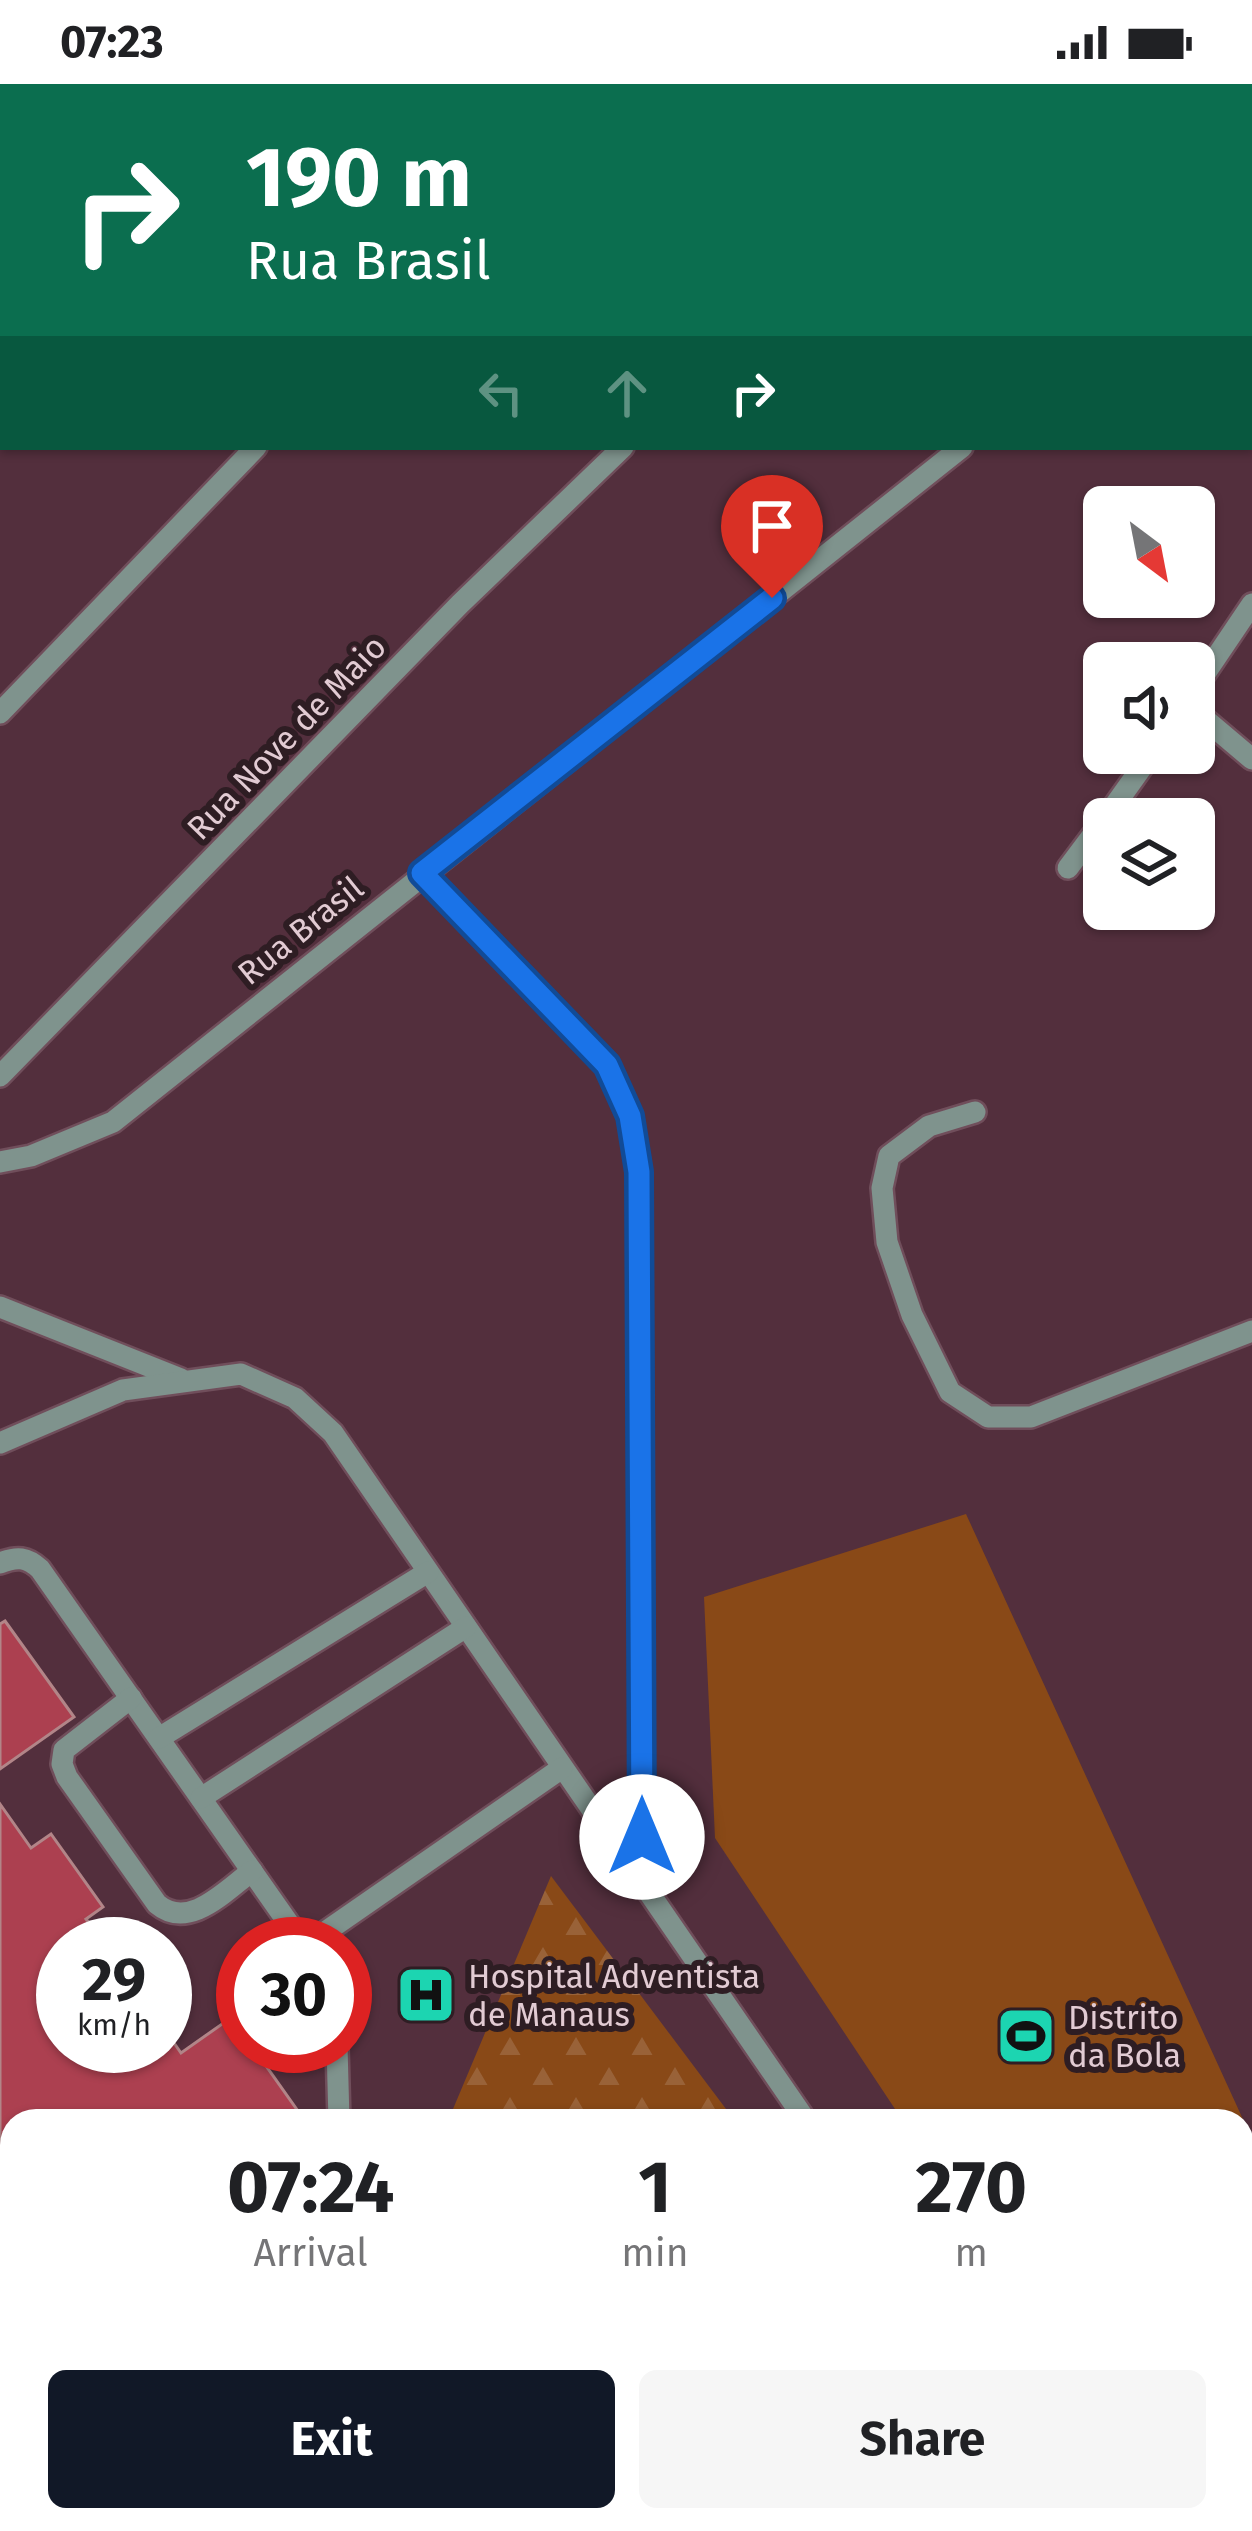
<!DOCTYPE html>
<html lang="en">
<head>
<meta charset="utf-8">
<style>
	body { margin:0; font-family:"Fira Sans",sans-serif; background:#f6f6f6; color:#202124; height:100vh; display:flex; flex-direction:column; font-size:45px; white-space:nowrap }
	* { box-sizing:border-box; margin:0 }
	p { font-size:39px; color:#757577 }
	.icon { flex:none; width:66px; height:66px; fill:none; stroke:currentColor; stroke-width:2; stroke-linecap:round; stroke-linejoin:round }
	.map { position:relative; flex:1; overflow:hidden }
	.side { position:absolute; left:0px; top:2025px; width:1254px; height:423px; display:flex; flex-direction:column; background:#fff; border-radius:36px 36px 0 0; box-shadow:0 3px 9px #0004 }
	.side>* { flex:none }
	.guide { position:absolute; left:0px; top:0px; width:1254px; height:366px; box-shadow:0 3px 9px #0004; background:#0b6e4f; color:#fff; overflow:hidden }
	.needle { width:78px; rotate:148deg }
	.fabs { position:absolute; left:1083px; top:402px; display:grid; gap:24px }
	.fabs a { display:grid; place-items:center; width:132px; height:132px; border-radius:18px; background:#fff; box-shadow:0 3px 9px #0004; font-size:60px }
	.speed { position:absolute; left:36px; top:1833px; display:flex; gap:24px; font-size:60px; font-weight:700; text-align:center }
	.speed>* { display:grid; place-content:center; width:156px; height:156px; border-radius:50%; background:#fff; box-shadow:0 3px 9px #0004; line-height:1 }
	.speed small { font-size:30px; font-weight:400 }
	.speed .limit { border:18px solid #d22; background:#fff; color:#111 }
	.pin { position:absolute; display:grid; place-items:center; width:102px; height:102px; color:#fff; margin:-123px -51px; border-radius:50% 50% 50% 0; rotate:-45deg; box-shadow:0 0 12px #0007 }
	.pin .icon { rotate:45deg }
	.me { position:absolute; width:132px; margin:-66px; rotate:0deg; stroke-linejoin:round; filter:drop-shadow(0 0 9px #0008) }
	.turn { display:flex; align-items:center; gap:42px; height:252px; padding:0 48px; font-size:54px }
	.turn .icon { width:156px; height:156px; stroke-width:2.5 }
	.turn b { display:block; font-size:84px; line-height:102px }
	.lanes { display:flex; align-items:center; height:114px; padding:0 48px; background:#0003; justify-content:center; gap:60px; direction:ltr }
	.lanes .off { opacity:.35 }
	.eta { display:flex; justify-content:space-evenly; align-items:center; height:204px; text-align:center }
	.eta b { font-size:72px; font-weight:700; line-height:84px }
	.primary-button { display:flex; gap:24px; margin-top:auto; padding:24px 48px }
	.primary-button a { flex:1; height:138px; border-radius:18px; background:#111827; color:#fff; font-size:48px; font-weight:700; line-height:138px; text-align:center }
	.primary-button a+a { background:#f6f6f6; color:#202124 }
	.status { display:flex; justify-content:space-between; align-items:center; height:84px; padding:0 60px; background:#fff; direction:ltr }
	.status svg { height:33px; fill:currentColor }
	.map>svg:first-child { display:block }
	.forest { fill:url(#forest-firs) }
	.pitch { fill:#894917 }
	.building { fill:#ac4050; stroke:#b28588; stroke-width:3 }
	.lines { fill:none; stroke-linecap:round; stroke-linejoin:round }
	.minor-casing { stroke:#704e5b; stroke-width:26 }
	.path { stroke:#967984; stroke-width:6; stroke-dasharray:3 9; stroke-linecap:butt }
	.minor { stroke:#7f938d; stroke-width:21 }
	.route-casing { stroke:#114b97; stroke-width:30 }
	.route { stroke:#1a73e8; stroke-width:21 }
	.labels { text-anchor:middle; stroke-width:12; stroke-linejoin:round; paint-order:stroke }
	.street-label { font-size:33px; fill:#e2cbd3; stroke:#2e1d23 }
	.poi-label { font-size:33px; fill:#e2cbd3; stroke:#2e1d23; text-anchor:start }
</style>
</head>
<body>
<div class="status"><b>07:23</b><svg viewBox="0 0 49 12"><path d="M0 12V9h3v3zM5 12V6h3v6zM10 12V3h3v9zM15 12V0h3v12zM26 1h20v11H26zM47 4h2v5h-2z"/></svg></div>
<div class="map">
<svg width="1252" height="2447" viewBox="0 0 1252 2447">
	<defs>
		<pattern id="forest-firs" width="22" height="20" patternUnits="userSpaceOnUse" patternTransform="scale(3)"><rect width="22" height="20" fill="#894917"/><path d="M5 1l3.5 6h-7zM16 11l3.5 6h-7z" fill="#996238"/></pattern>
	</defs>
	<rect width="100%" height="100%" fill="#532f3d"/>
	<!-- forest -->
	<g class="forest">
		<path d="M551 1792 735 2037H448Z"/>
		<path d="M281 2436H701L700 2447H276Z"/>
	</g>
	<!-- pitch -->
	<path class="pitch" d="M966 1430 1252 2055V2447H1175L1168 2436H1242V2037H903L715 1754 704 1513Z"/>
	<!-- building -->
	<g class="building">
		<path d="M5 1537 74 1633 0 1685V1540Z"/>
		<path d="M0 1720 31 1764 51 1750 103 1823 86 1835 104 1860H63V1962H165V1946L181 1969 232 1933 243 1949V1962H252L305 2037H12V2254L0 2263Z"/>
	</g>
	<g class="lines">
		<defs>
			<g id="minor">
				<path d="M603 3 606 0"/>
				<path d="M985 3 988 0"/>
				<path d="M1251 69 1252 68"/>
				<path d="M1194 606 1252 520"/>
				<path d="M1194 626 1252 675"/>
				<path d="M0 629 256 363"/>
				<path d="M1105 735 1152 669"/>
				<path d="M1068 784 1104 736"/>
				<path d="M422 789 607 981 630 1032 639 1088 642 1800"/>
				<path d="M0 992 460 520 623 363"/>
				<path d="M975 1028 929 1042 889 1072 882 1104 887 1158 912 1231 950 1308 988 1333H1031L1252 1247"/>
				<path d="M0 1078 31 1072 113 1038 962 363"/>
				<path d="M0 1223 181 1295"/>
				<path d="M0 1359 123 1306 241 1290 295 1314 333 1349 806 2037"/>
				<path d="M0 1479C17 1472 27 1473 40 1485L303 1860"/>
				<path d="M131 1614 64 1666 62 1680 67 1693 157 1820C189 1847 225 1807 252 1787"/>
				<path d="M159 1654 428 1488"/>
				<path d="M201 1714 466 1543"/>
				<path d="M308 1860 562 1684"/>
				<path d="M337 1962 339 2037"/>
				<path d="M0 2330 12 2322"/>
				<path d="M1082 2436 1090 2447"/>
			</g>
		</defs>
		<!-- minor casing -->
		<use href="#minor" class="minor-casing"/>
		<!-- path -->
		<path class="path" d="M1135 0 1139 3"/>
		<!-- minor -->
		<use href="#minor" class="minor"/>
	</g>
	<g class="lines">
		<defs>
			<path id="route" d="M642 1753 639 1088 630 1032 607 981 422 789 772 514"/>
		</defs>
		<!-- route casing -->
		<use href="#route" class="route-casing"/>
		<!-- route -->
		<use href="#route" class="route"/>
	</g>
	<!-- icons -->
	<defs>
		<symbol id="hospital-square" viewBox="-11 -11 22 22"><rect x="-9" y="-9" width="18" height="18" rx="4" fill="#1cd5b1" stroke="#2e1d23"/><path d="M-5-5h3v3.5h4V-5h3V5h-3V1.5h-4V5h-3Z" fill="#111"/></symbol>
		<symbol id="stadium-square" viewBox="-11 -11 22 22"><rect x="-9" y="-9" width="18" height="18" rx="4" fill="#1cd5b1" stroke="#2e1d23"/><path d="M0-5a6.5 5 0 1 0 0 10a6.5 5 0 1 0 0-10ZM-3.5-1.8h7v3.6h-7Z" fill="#111"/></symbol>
	</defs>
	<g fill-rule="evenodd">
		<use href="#hospital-square" x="393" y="1878" width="66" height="66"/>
		<use href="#stadium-square" x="993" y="1919" width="66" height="66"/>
	</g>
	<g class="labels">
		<!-- street labels -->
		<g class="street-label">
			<text transform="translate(286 653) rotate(-46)" y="12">Rua Nove de Maio</text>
			<text transform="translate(300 846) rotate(-39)" y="12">Rua Brasil</text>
		</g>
		<!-- poi labels -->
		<g class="poi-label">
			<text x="468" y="1904">Hospital Adventista<tspan x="468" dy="38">de Manaus</tspan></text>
			<text x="1068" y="1945">Distrito<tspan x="1068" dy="38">da Bola</tspan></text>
		</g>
	</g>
</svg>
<div class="fabs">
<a><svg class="needle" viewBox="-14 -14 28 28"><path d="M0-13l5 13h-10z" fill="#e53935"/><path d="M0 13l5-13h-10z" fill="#757577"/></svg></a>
<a><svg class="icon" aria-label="sound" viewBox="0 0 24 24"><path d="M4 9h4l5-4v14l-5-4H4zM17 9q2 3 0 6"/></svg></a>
<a><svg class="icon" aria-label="layers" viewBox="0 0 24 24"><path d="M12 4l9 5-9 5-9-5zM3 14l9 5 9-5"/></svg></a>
</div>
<div class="speed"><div>29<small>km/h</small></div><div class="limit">30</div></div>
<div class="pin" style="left:772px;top:514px;background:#d93025"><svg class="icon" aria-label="arrive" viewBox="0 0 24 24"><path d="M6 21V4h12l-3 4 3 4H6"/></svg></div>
<svg class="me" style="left:642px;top:1753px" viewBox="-20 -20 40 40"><circle r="19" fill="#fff"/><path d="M0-13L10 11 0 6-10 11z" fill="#1a73e8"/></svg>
<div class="guide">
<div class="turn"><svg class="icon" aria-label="right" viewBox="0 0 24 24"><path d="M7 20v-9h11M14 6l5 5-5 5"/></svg><div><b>190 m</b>Rua Brasil</div></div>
<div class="lanes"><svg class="icon off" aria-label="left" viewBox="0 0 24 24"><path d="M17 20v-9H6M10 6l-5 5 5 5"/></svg><svg class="icon off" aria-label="ahead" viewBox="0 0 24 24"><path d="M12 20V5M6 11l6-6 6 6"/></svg><svg class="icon" aria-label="right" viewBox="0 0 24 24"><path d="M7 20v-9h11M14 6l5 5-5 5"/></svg></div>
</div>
<section class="side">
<div class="eta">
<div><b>07:24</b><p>Arrival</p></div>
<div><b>1</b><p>min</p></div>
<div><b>270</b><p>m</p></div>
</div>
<div class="primary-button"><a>Exit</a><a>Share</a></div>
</section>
</div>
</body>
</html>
